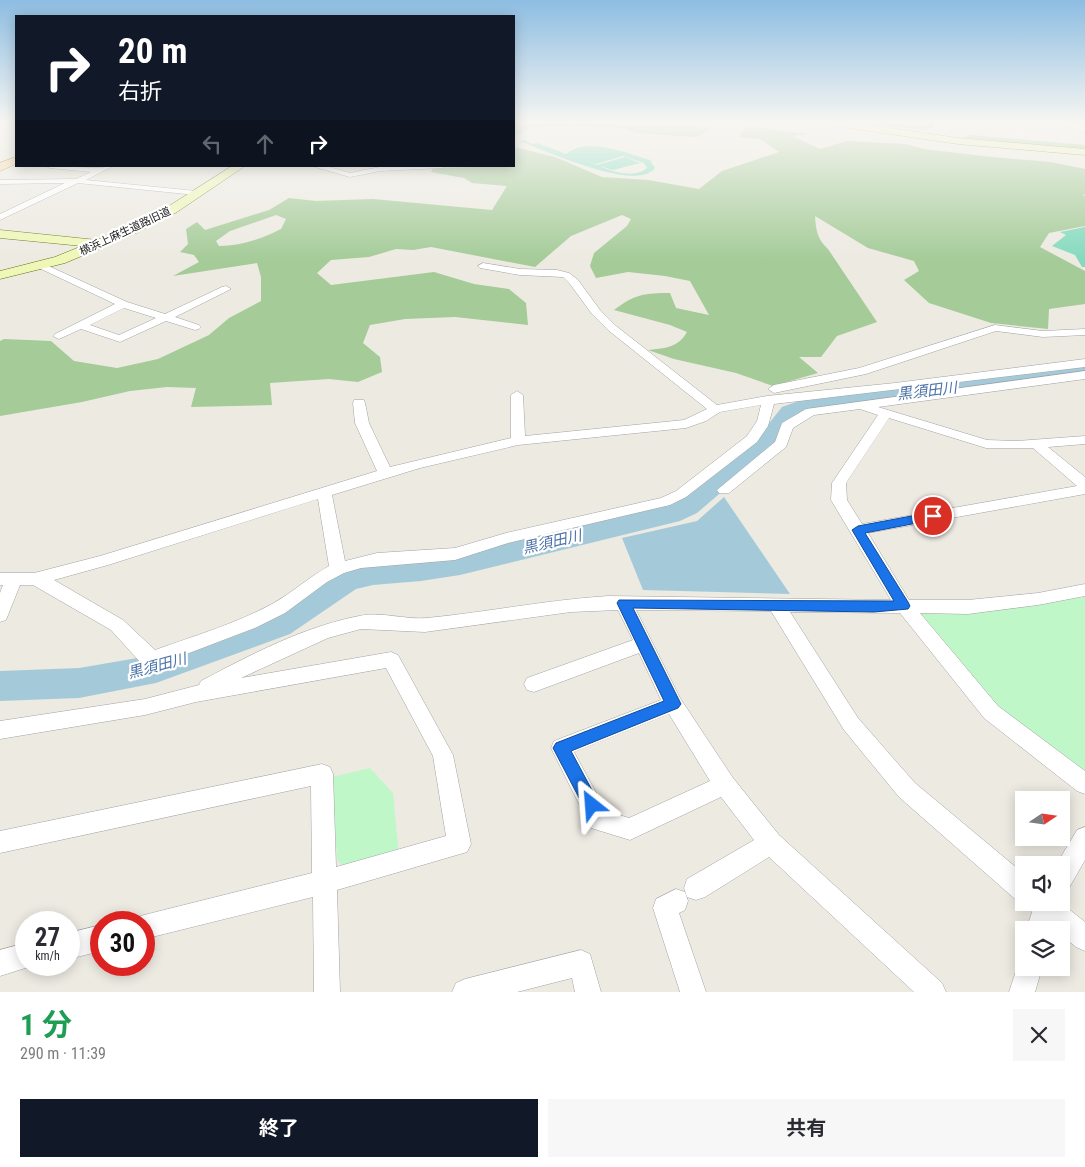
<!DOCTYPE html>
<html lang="ja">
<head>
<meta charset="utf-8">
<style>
	body { margin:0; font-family:"Roboto Condensed","Noto Sans JP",sans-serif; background:#f7f7f7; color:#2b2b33; height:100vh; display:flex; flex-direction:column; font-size:19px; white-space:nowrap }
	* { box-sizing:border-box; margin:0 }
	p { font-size:16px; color:#7c7c81 }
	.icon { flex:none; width:28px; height:28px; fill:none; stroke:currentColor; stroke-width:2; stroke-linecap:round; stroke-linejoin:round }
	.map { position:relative; height:992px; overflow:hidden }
	.side { display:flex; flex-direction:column; background:#fff; flex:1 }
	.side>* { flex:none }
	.hud { position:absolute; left:15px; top:15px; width:500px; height:152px; border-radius:0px; box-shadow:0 2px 12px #0003; background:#111827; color:#fff; overflow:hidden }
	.needle { width:32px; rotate:77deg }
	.tools { position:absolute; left:1015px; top:791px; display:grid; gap:10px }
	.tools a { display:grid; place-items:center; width:55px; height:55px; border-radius:0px; background:#fff; box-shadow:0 2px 12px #0003; font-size:25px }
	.speed { position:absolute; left:15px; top:911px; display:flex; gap:10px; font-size:25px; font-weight:700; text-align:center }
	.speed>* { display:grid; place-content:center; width:65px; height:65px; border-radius:50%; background:#fff; box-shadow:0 2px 12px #0003; line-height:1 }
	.speed small { font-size:12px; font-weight:400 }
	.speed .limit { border:8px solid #d22; background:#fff; color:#111 }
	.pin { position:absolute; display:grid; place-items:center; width:42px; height:42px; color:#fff; margin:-21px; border:2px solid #fff; border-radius:50%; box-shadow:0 1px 5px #0007 }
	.me { position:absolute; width:55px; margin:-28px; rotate:332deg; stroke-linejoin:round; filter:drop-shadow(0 0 4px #0008) }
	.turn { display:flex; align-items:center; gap:18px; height:105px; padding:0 20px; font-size:22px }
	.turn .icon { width:65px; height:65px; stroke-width:2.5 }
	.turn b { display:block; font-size:35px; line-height:42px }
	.lanes { display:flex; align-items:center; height:48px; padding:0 20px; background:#0003; justify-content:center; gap:25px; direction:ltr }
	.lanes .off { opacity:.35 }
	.round { display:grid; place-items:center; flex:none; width:52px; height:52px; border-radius:0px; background:#f7f7f7 }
	.head { display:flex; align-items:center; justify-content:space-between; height:85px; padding:0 20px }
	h1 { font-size:30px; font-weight:700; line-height:38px; color:#1e9e55 }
	.action { display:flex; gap:10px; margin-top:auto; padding:10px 20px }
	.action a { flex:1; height:58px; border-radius:0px; background:#111827; color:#fff; font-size:20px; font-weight:700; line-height:58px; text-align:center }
	.action a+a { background:#f7f7f7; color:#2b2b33 }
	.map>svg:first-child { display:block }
	.forest { fill:#a4cb98; fill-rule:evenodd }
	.park { fill:#c0f7c8 }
	.pitch { fill:#83dabe; fill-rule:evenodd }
	.water { fill:#a4cada }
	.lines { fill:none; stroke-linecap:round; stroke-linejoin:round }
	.river { fill:#a4cada; fill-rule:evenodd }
	.street-casing { stroke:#a3a3a3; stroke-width:1 }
	.secondary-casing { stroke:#5c6e09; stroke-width:1 }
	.primary-casing { stroke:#8f6b06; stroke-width:1 }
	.street { fill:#fff; fill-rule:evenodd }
	.secondary { fill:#eff7b7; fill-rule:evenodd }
	.primary { fill:#f8d79d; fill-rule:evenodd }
	.route { fill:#1a73e8; stroke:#114b97 }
	.labels { text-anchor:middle; stroke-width:4.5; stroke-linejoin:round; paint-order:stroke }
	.far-street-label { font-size:11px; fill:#1c1c1c; stroke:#fff }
	.water-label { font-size:15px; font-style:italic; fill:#4d74a8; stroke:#fff }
</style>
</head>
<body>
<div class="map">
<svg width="1085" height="992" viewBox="0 0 1085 992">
	<rect width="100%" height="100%" fill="#edeae2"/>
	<!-- forest -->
	<g class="forest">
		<path d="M514 122H668L712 129 696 137 635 133 623 128 573 126 536 127 519 130H528L514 136Z"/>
		<path d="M856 122H935L934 127 925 130Z"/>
		<path d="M747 126 809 134 792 136 820 149 847 141 905 144 924 149 992 157 1051 162 1085 169V194L1083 195 1085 196V226L1049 233 1040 247 1085 271V304L1049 309 1048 329 991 323 929 303 904 280 919 271 914 261 868 248 815 216C816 230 817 239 828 249L877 322 837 336 821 357H799L818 373 773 386 736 373 674 359 648 350C665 348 678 348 687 332L670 325 614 310C635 294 645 293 670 293L676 308 709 315 690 281 665 276 628 272 596 278 590 266 594 253 627 226 631 219 622 215 571 236 535 267 431 247 413 250 396 249 369 257 331 260 317 273 331 285 434 272 474 284 509 289 526 303 528 325 455 317 405 319 370 325 363 343 380 357 382 372 358 382 329 379 270 383 272 405 191 407 196 388 167 387 130 391 82 402 0 416V341L4 339 51 341 74 361 117 368 158 359 209 335 229 318 261 301V277L257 263 173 276 199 262 194 255 180 252 188 244 186 229 197 222 205 230 269 210 289 198 316 201 373 199 492 210 507 186 472 183 464 178 431 172 433 168 514 166V147L555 157 602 177 648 180 699 189 722 171 779 152 760 139 739 137ZM276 215 286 219 281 229C261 239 241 246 219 246L216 241 230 231Z"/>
		<path d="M969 135 1085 145V149L1053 148 963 138Z"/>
	</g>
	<!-- park -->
	<g class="park">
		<path d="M1085 597V774L994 705 915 614 987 609Z"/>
		<path d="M370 768 393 793 399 856 344 869 337 859 332 777Z"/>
	</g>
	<!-- pitch -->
	<g class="pitch">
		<path d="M524 140 533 144 537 143 566 154C587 136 630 154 652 161L651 162 655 168C636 193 545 150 519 141ZM623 156 644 163 647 168C634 179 613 172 599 166L613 170 640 163 625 157 597 165 586 161 596 164Z"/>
		<path d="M1085 227V267H1082L1075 255 1052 246 1066 235 1060 232Z"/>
	</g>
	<!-- water -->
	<path class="water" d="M724 497 790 594 643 590 622 538 697 521Z"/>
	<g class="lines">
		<!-- river -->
		<path class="river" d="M1085 364V378L811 413 798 417 781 441 697 513 680 521 460 575 421 581 373 585 356 589 290 634 156 683 79 698 0 701V671L79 668 155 655 266 616 336 572 373 563 460 553 663 506 677 501 763 431 782 407 799 401Z"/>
		<defs>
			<g id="street">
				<path d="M1062 122H1071L1085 128V132Z"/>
				<path d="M46 166 99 168 113 166 86 180 196 191 200 193 196 195 78 183 0 220V214L65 183 0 184V180L76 179 91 172 50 168Z"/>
				<path d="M312 166H326L350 173 380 167 446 166 442 168 380 171 350 177Z"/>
				<path d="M42 263 127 302 165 314 222 287 226 286 231 289 175 317 199 325 201 327 199 329 195 330 166 321 120 342 81 329 59 339 53 336 55 334 115 304 39 268V264ZM124 308 156 318 119 335 90 325Z"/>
				<path d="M483 263 520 269 557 270 569 273 578 280 600 310 616 326 717 405 767 396 895 383 1085 359V367L774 404 768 426 757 442 686 497 670 505 508 543 455 560 361 568 344 573 327 582 285 613 257 627 155 666 140 662 111 630 33 585H20L6 620 0 622V593L3 585H0V573H34L100 556 377 471 355 423 353 403 354 400H364L365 403 369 423 390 467 511 438V395L517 391 523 395 525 436 684 420 707 409 608 330 592 314 570 284 563 277 520 275 480 268 478 266ZM761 405 757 421 747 436 676 491 661 498 506 533 455 548 377 553 345 561 332 495 420 468 518 445 686 428 706 421 720 412ZM318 499 329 566C309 577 292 593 272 604 235 624 194 636 155 650L123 620 54 580 108 565Z"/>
				<path d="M995 325 1043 331 1085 329V335L1043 337 996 331 866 374 774 393 768 389 774 385 859 368Z"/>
				<path d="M1085 371V379L878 407 987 440 1017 441 1085 436V444L1048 447 1085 477V494L868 533 909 600H968L1038 593 1085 584V596L1038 605 968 614 920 613 998 706 1085 771V794L1077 791 984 718 900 613 790 612 858 718 915 783 1024 874V902L1015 899 899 797 844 730 771 611 636 610 680 698 733 778 779 835 942 983 946 992H914L769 857 705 897 696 900 687 897 684 888 687 879 754 840 721 797 630 840 591 828 551 748 554 741 661 700 639 653 534 692 527 690 524 684 527 678 633 640 618 610 571 612 425 632 361 629 328 638 241 678 391 652 398 655 453 755 471 844 467 852 337 890 340 992H314L313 897 144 939V922H133L135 918 144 915 312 873 311 786 0 853V831L322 764 330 767 333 774 336 867 446 836 433 756 386 668 196 702 145 715 0 739V721L145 699 199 685 201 681C250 655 303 627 359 616 380 611 405 620 427 618 488 612 547 600 608 596L891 600 831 500 832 483 878 415 860 409 814 415 793 428 786 447 729 493H719L717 490 775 442 782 423 806 409ZM889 418 986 448H1033L1077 486 862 524 847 500 846 483ZM669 714 710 781 629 818 606 811 574 752Z"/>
				<path d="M1085 827V860L1069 888 1061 892V865H1056L1077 830Z"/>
				<path d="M676 889 685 892 688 901 685 910 679 913 706 992H680L653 908 656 899Z"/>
				<path d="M1027 902H1060L1085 922V951L1076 947 1061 935V930L1052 928V930H1026L1032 912Z"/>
				<path d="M101 925V951L69 959V933Z"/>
				<path d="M26 943V965H35L0 976V950Z"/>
				<path d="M581 950 590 954 601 992H575L572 978 517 992H452L456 983 465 979Z"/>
				<path d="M1024 957V968H1042L1035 992H1009L1020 959Z"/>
			</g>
			<g id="secondary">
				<path d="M825 122H848L958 138 1085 149V155L958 144 829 125Z"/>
				<path d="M232 166H245L177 212 136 233 65 263 0 279V271L55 257 82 246 0 238V230L97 240 128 227 169 206Z"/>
			</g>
			<path id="primary" d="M16 157V164L0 171V163Z"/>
		</defs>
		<!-- street casing -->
		<use href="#street" class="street-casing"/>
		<!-- secondary casing -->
		<use href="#secondary" class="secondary-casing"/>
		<!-- primary casing -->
		<use href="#primary" class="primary-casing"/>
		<!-- street -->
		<use href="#street" class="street"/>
		<!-- secondary -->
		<use href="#secondary" class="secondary"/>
		<!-- primary -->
		<use href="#primary" class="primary"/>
	</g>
	<!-- sky -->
	<linearGradient id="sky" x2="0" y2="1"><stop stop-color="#8dbde2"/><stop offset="0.47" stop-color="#f7f6f2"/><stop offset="1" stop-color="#f7f6f2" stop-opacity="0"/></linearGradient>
	<rect width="1085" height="261" fill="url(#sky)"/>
	<!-- route -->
	<path class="route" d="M933 512 938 514 939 516 938 519 865 533 908 602 910 606 908 609 874 612 633 608 681 704 678 708 571 751 600 805 597 811 592 813 586 811 553 748 556 743 664 701 617 603 619 600 894 601 852 530 858 526Z"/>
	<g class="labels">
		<!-- far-street labels -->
		<g class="far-street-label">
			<text transform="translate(125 231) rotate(-25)" y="4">横浜上麻生道路旧道</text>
		</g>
		<!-- water labels -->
		<g class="water-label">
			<text transform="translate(927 391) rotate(-7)" y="5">黒須田川</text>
			<text transform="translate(552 542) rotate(-13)" y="5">黒須田川</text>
			<text transform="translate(157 666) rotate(-15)" y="5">黒須田川</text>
		</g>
	</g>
</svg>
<div class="tools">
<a><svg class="needle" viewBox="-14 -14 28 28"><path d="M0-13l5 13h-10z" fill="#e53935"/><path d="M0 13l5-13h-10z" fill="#7c7c81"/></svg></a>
<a><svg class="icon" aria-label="sound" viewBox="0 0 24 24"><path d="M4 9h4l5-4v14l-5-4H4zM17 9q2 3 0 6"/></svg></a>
<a><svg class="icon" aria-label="layers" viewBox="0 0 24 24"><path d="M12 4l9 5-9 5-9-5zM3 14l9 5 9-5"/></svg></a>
</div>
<div class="speed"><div>27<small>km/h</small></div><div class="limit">30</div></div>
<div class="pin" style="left:933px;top:516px;background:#d93025"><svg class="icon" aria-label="arrive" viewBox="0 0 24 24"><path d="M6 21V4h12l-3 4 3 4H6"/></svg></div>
<svg class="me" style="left:592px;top:805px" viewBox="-20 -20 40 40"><path d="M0-17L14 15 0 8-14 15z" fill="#1a73e8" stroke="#fff" stroke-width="4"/></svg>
<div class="hud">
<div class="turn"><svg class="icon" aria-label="right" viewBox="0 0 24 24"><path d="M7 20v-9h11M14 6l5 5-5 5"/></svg><div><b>20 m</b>右折</div></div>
<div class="lanes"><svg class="icon off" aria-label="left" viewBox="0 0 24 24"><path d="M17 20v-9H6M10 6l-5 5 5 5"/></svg><svg class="icon off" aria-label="ahead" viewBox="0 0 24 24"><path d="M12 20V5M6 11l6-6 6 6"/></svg><svg class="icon" aria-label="right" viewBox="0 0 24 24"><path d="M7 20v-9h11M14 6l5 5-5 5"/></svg></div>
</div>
</div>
<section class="side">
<div class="head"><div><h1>1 分</h1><p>290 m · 11:39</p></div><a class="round"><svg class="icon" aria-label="close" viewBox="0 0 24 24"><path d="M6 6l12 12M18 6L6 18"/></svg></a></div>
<div class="action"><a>終了</a><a>共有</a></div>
</section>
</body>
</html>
